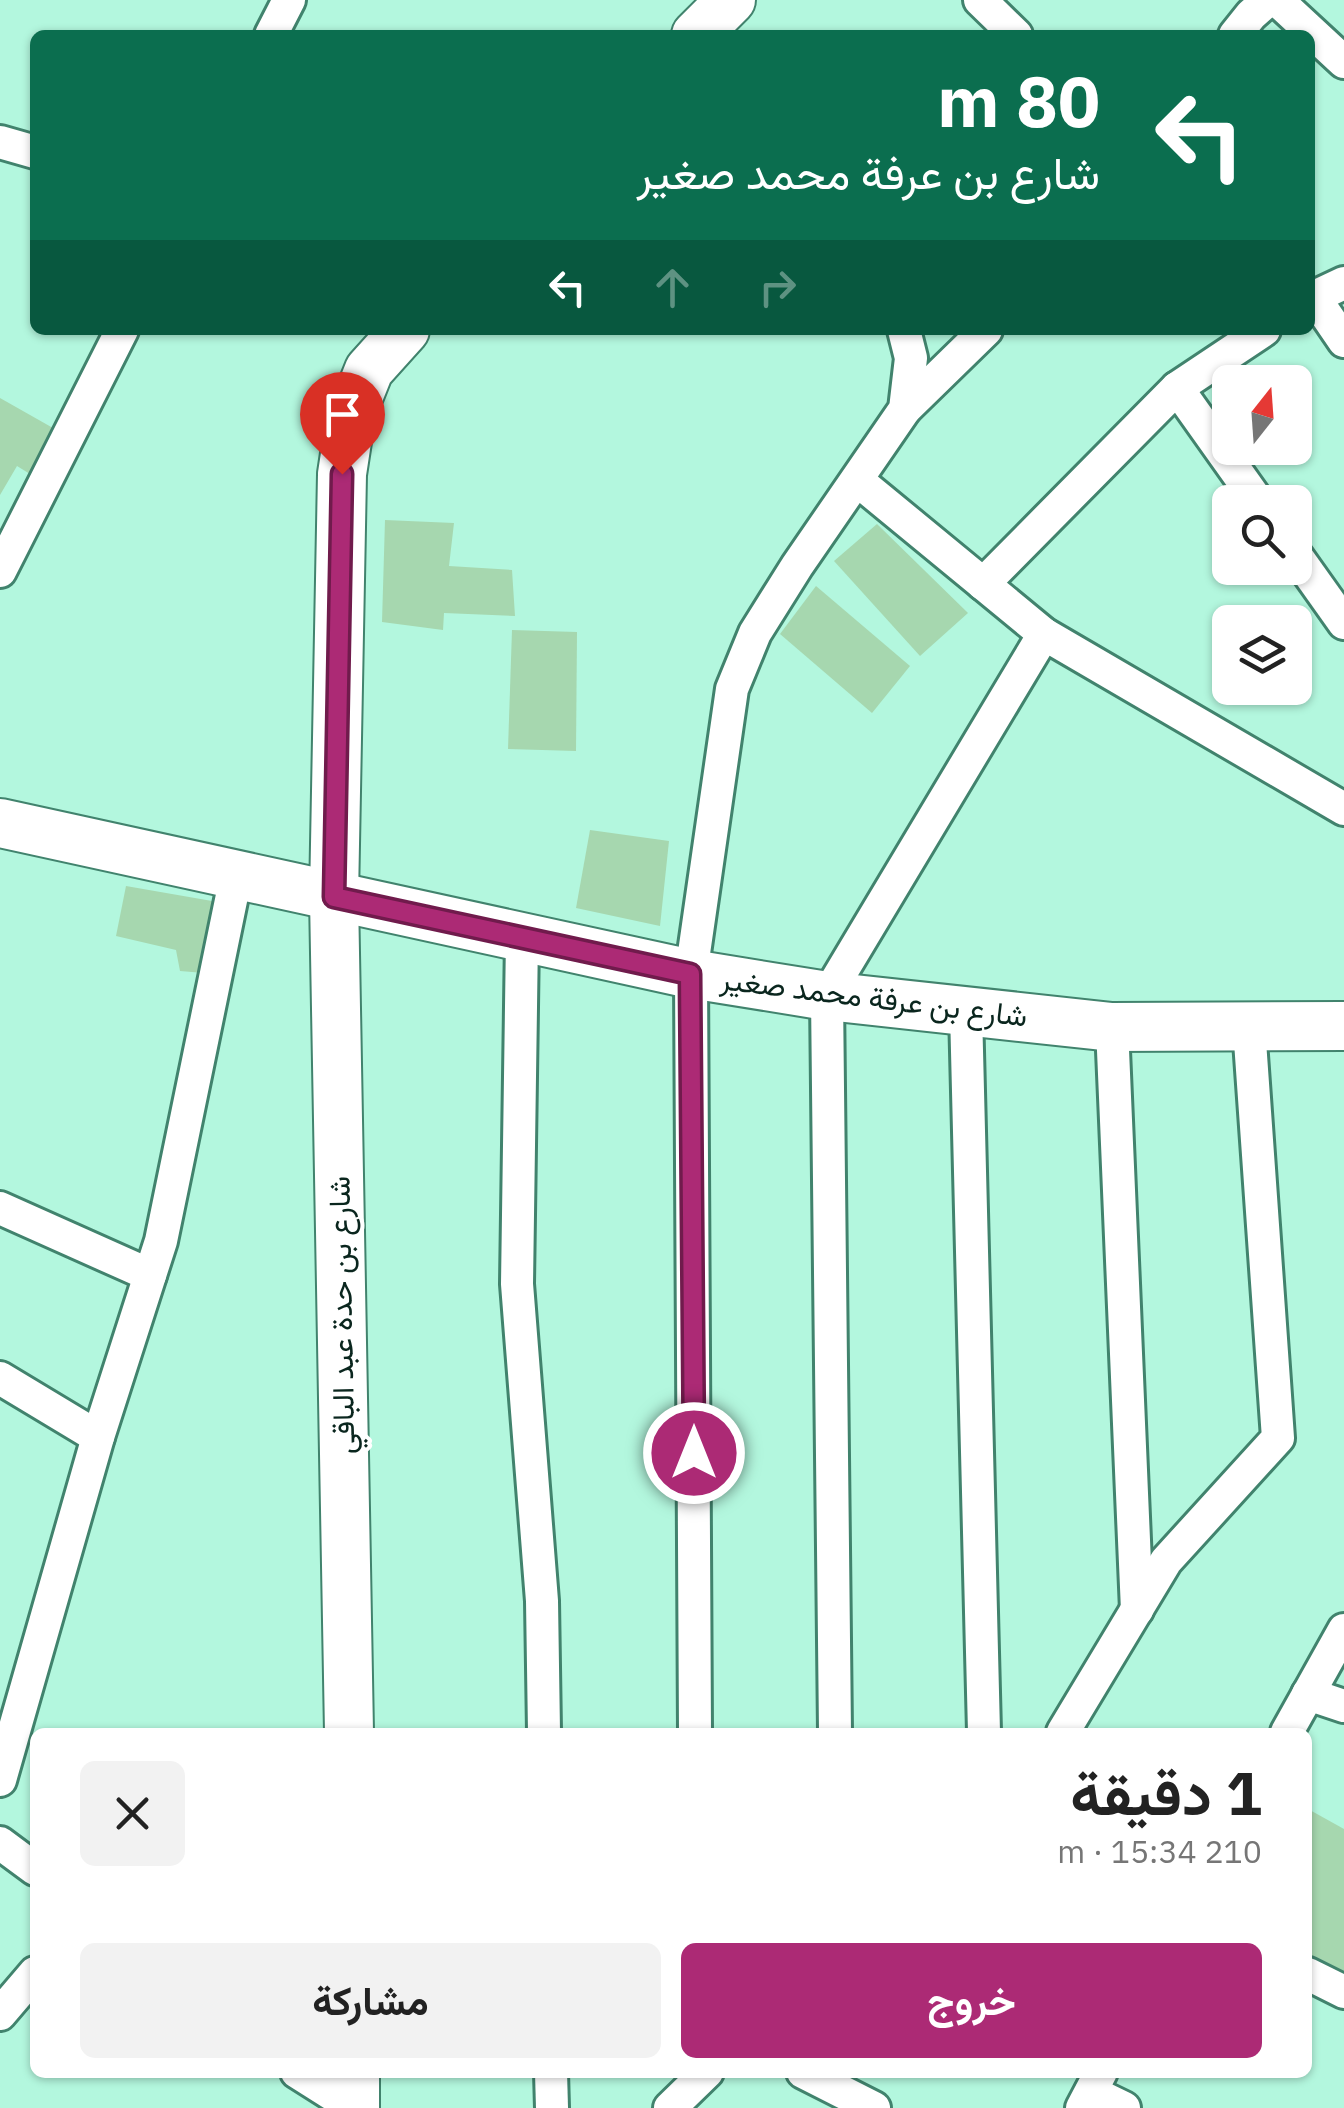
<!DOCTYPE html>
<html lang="ar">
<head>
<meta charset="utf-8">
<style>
	body { margin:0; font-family:"IBM Plex Sans",Vazirmatn,sans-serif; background:#f2f2f2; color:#222; direction:rtl; height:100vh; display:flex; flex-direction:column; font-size:38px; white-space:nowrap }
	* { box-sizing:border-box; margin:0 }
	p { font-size:32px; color:#767676 }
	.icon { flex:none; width:55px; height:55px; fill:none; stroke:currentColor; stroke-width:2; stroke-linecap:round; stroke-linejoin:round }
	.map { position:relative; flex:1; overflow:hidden; direction:ltr }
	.details { position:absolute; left:30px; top:1728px; width:1282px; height:350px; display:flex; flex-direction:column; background:#fff; border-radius:15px; box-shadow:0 2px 8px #0004; direction:rtl }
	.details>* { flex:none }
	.banner { position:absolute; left:30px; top:30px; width:1285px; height:305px; border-radius:15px; box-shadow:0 2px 8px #0004; direction:rtl; background:#0b6e4f; color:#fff; overflow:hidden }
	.needle { width:65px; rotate:17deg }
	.tools { position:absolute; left:1212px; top:365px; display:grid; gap:20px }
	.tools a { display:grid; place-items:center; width:100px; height:100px; border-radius:15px; background:#fff; box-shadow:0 2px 8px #0004; font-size:50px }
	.pin { position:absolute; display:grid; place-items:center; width:85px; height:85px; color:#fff; margin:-102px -42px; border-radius:50% 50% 50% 0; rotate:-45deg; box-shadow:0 0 10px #0007 }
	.pin .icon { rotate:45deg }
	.me { position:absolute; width:110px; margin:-55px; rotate:0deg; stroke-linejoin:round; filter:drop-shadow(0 0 8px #0008) }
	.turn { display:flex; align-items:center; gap:35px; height:210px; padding:0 50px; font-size:45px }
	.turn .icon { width:130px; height:130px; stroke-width:2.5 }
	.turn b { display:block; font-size:70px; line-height:85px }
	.lanes { display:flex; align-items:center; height:95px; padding:0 50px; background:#0003; justify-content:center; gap:50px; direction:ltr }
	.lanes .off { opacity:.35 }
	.round { display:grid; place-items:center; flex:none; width:105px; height:105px; border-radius:15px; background:#f2f2f2 }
	.headline { display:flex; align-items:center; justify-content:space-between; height:170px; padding:0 50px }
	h1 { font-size:60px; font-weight:700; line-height:75px }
	.button { display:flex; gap:20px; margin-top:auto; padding:20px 50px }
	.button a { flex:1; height:115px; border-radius:15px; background:#ac2a75; color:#fff; font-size:40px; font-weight:700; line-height:115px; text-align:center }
	.button a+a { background:#f2f2f2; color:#222 }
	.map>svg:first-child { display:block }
	.building { fill:#a6d7af }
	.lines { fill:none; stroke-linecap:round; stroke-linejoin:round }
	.street-casing { stroke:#41836d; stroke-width:38 }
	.secondary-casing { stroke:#41836d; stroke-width:52 }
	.street { stroke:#fff; stroke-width:32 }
	.secondary { stroke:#fff; stroke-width:48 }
	.route-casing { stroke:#701b4c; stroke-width:25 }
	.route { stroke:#ac2a75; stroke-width:18 }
	.labels { text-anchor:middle; stroke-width:8; stroke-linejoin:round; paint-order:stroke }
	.street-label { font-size:30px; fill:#0a261e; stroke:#fff }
</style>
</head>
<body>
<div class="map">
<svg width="1344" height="2108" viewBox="0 0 1344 2108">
	<rect width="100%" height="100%" fill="#b3f7de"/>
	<!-- building -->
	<g class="building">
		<path d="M0 398 53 428 30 474 17 466 0 495Z"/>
		<path d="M385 520 454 523 449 566 512 570 515 616 444 613 443 630 382 622Z"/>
		<path d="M877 524 968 613 920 656 834 561Z"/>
		<path d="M816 586 910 666 872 713 780 634Z"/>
		<path d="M512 630 577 632 576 751 508 749Z"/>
		<path d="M590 830 669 841 660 926 576 908Z"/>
		<path d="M126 886 212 901 204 973 180 971 176 950 116 936Z"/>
		<path d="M1308 1809 1344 1829V1981L1308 1961Z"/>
	</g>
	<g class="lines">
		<defs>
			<g id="street">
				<path d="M980 0 1016 35"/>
				<path d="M1277 0 1344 62"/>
				<path d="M271 35 289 0"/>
				<path d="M1235 35 1251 15 1268 0"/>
				<path d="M0 142 35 152"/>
				<path d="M1314 297 1344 341"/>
				<path d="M1310 299 1344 283"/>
				<path d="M1177 388 1258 502"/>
				<path d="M905 409 986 330"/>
				<path d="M857 480 1044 634 1344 809"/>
				<path d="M1295 554 1344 623"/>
				<path d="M0 571 122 330"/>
				<path d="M983 584 1177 388 1264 330"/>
				<path d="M522 938 517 1284 542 1601 544 1732"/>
				<path d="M966 1011 984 1732"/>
				<path d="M1112 1027 1137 1610"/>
				<path d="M0 1208 150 1275"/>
				<path d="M0 1378 98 1437"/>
				<path d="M1308 1694 1344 1706"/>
				<path d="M695 1732 691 974 732 689 755 633 797 566 905 409 911 358 904 330"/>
				<path d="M835 1732 827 996 1044 634"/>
				<path d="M1063 1732 1166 1561 1278 1438 1249 1027"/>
				<path d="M1287 1732 1344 1630"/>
				<path d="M0 1780 98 1437 161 1241 236 876"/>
				<path d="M0 1843 35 1869"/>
				<path d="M1308 1974 1344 1992"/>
				<path d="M0 2014 35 1973"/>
				<path d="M297 2072 354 2108"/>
				<path d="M551 2072 552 2108"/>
				<path d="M803 2072 874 2108"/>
				<path d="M1091 2092 1124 2108"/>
				<path d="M670 2108 707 2072"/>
				<path d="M1082 2108 1101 2072"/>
			</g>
			<g id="secondary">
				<path d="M696 35 731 0"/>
				<path d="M0 823 691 974 827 996 1112 1027 1344 1026"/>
				<path d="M349 1732 334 897 342 474 351 415 369 370 405 330"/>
				<path d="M355 2072V2108"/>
			</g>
		</defs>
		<!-- street casing -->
		<use href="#street" class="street-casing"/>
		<!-- secondary casing -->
		<use href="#secondary" class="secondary-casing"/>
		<!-- street -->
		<use href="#street" class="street"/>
		<!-- secondary -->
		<use href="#secondary" class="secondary"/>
	</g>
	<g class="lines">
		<defs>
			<path id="route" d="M342 474 334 897 690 974 694 1453"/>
		</defs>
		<!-- route casing -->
		<use href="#route" class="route-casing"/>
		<!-- route -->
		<use href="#route" class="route"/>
	</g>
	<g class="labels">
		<!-- street labels -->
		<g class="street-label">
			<text transform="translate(874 998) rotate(7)" y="10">شارع بن عرفة محمد صغير</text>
			<text transform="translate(342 1315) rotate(-91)" y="10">شارع بن حدة عبد الباقي</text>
		</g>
	</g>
</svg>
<div class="tools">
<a><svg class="needle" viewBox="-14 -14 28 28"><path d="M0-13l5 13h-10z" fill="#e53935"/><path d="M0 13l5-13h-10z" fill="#767676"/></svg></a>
<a><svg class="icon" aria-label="search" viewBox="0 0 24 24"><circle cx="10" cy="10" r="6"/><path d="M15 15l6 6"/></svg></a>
<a><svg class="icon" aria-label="layers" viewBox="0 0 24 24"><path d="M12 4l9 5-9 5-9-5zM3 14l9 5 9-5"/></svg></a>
</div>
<div class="pin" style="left:342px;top:474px;background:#d93025"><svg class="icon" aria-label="arrive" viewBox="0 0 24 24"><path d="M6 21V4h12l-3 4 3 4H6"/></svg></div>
<svg class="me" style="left:694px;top:1453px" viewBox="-20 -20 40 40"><circle r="17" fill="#ac2a75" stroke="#fff" stroke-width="3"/><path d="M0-11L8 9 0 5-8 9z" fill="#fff"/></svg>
<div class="banner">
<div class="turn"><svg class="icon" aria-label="left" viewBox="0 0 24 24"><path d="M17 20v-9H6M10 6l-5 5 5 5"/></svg><div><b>80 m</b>شارع بن عرفة محمد صغير</div></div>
<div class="lanes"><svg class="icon" aria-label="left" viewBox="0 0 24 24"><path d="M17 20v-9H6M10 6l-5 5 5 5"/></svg><svg class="icon off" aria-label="ahead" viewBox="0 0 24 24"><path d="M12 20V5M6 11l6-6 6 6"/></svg><svg class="icon off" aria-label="right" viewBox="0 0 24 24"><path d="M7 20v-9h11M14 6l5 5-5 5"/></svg></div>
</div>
<section class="details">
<div class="headline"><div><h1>1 دقيقة</h1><p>210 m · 15:34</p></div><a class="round"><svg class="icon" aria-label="close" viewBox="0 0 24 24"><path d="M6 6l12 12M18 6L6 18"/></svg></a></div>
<div class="button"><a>خروج</a><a>مشاركة</a></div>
</section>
</div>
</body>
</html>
